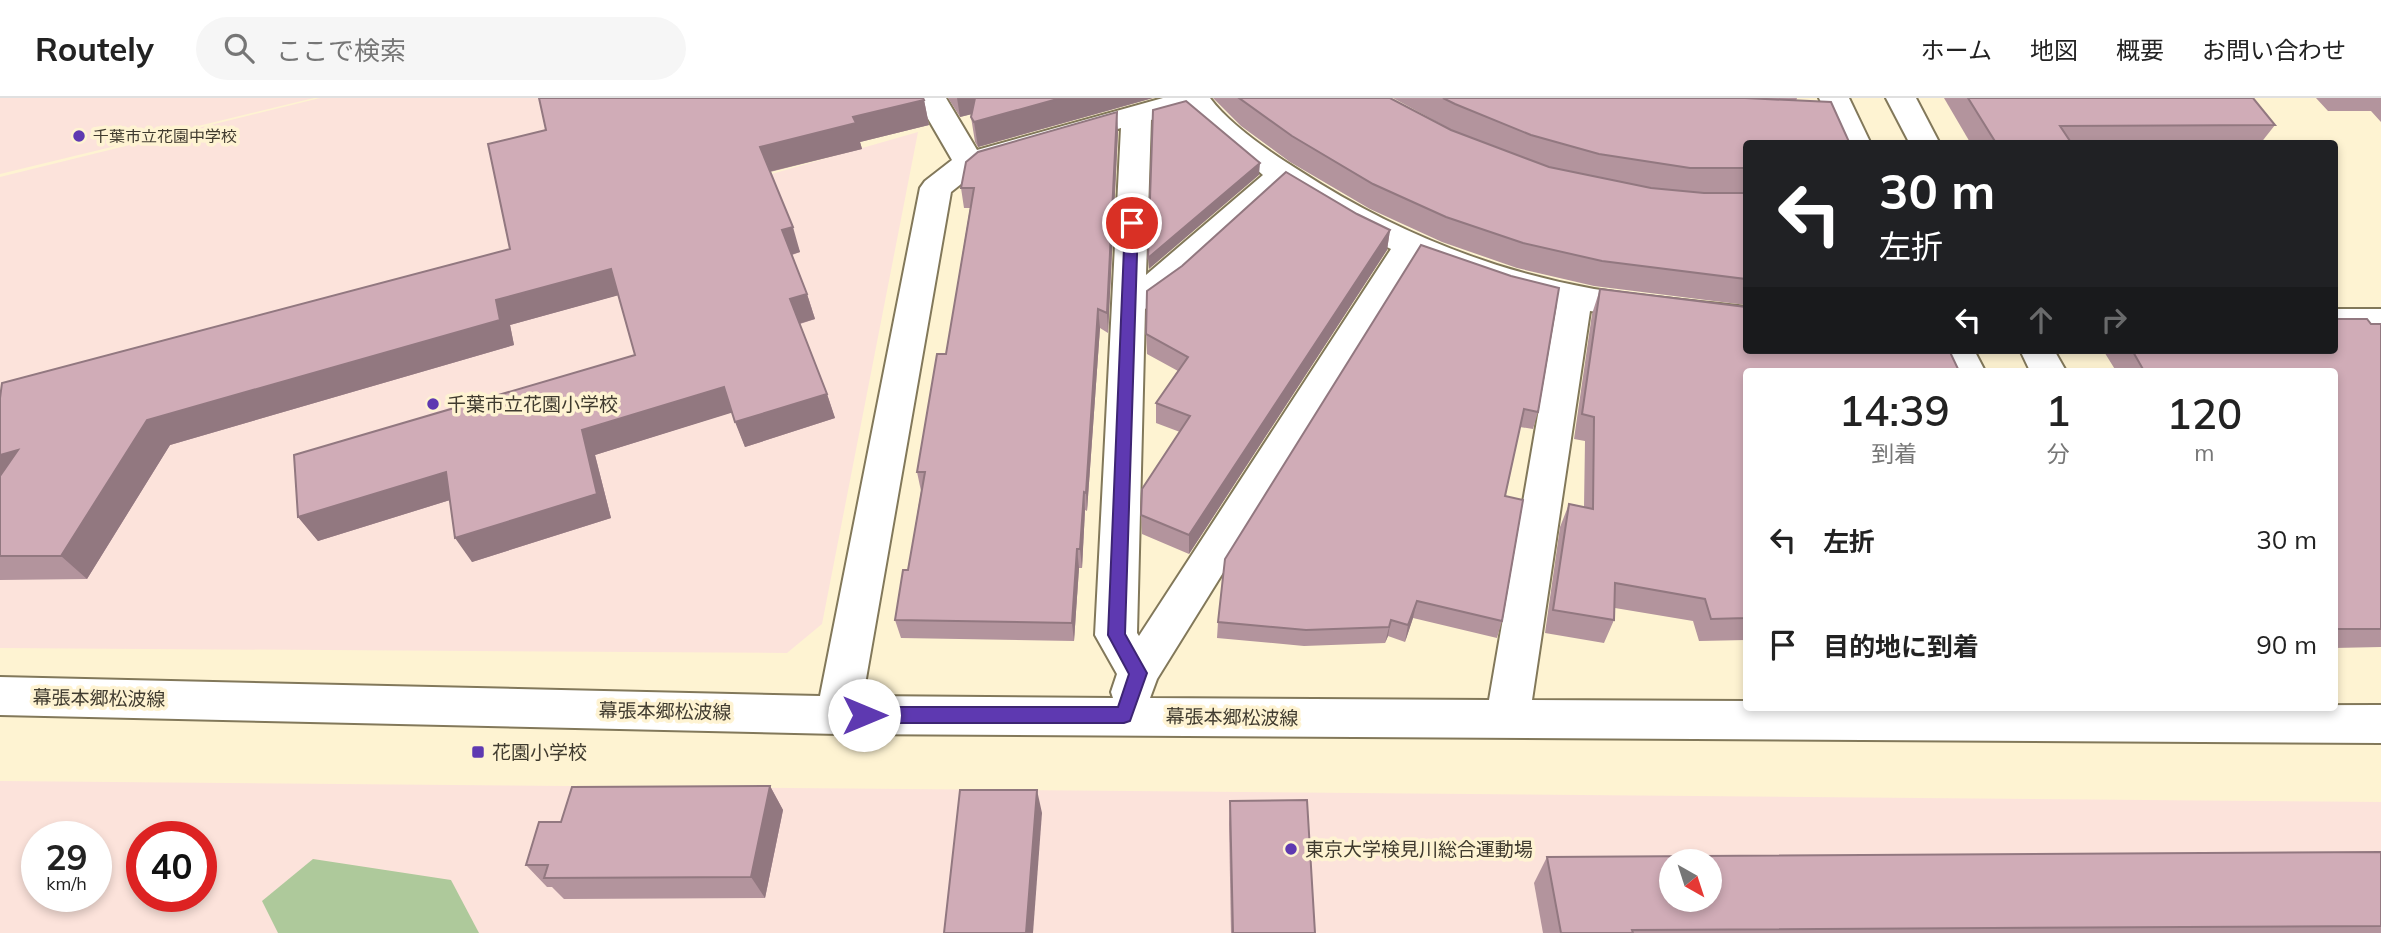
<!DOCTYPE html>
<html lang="ja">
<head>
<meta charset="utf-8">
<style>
	body { margin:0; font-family:Mulish,"Noto Sans JP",sans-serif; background:#f6f6f6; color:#222; height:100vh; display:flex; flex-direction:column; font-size:26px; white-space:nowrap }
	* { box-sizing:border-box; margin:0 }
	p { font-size:23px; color:#767676 }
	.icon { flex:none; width:38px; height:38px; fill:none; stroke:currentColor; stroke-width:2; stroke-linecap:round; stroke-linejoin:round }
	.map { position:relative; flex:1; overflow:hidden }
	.details { position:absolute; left:1743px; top:270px; width:595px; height:343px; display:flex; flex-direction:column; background:#fff; border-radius:7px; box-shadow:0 4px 10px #0003 }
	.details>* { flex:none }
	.hud { position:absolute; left:1743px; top:42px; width:595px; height:214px; border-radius:7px; box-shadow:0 4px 10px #0003; background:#202124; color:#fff; overflow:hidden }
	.needle { width:46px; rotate:141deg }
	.controls { position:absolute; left:1659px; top:751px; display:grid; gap:14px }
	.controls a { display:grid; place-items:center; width:63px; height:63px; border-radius:50%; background:#fff; box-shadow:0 4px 10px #0003; font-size:35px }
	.speed { position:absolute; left:21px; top:723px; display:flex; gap:14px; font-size:35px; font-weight:700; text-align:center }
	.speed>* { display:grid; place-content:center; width:91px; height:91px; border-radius:50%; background:#fff; box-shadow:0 4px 10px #0003; line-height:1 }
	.speed small { font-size:18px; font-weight:400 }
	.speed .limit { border:10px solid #d22; background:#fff; color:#111 }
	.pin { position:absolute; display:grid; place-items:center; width:60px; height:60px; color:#fff; margin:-30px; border:4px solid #fff; border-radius:50%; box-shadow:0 2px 7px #0007 }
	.me { position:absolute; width:77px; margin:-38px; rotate:90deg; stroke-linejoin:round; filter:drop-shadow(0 0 5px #0008) }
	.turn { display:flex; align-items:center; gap:24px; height:147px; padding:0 21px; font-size:32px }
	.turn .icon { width:91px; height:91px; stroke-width:2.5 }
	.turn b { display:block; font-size:49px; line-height:60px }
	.lanes { display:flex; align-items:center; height:66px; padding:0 21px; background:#0003; justify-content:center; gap:35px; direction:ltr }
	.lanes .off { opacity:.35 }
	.eta { display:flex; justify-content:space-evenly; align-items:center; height:119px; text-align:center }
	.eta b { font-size:42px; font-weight:600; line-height:49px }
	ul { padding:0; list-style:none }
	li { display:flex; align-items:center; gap:21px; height:105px; padding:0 21px }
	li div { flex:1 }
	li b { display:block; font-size:26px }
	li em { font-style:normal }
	header { display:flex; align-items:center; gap:42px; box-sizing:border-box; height:98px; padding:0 35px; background:#fff; border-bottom:2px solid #e0e0e0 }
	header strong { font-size:33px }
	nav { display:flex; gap:38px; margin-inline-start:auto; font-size:24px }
	.search { width:490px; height:63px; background:#f6f6f6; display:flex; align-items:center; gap:18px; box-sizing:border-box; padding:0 24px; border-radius:38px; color:#767676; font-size:26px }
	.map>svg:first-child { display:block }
	.education { fill:#fce3db; fill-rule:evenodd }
	.forest { fill:#aec99b }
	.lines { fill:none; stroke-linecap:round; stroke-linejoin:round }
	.minor-casing { stroke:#82785a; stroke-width:4 }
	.minor { fill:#fff; fill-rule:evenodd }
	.wall { fill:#b3949d }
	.shaded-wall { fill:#927880 }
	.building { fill:#d0acb7; stroke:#927880; stroke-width:2; fill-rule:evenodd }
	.route { fill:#5e39b1; stroke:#3d2573; stroke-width:2 }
	.poi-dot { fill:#5e39b1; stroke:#fef3d2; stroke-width:2.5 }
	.labels { text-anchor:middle; stroke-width:7; stroke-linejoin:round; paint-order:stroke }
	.far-poi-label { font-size:16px; fill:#403b2f; stroke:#fef3d2; text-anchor:start }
	.poi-label { font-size:19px; fill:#403b2f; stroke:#fef3d2; text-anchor:start }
	.street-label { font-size:19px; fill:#403b2f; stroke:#fef3d2 }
</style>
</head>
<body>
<header>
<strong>Routely</strong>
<div class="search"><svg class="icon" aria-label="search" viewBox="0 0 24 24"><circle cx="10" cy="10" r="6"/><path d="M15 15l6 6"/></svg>ここで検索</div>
<nav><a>ホーム</a><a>地図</a><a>概要</a><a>お問い合わせ</a></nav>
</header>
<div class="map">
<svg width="2381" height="835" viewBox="0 0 2381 835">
	<rect width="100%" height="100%" fill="#fef3d2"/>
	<!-- education -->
	<g class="education">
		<path d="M0 0H314L0 76Z"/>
		<path d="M320 0H693L733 87 918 34 822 526 787 555 0 550V79Z"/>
		<path d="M0 683 2381 704V835H0ZM37 738H96V798H37ZM142 738H201V798H142ZM1671 763H1710V802H1671Z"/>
	</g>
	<!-- forest -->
	<path class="forest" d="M313 761 451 782 479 835H278L262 803Z"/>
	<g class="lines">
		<defs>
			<g id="minor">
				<path d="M916 0H946L977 52 1163 0H1210C1229 26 1271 55 1300 73 1389 131 1488 172 1594 191 1644 199 1696 203 1746 209V233L1590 213 1532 602 1746 603V609L2381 607V645L838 636 0 617V579L820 598 920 90 925 83 952 62ZM1187 12 1263 77 1146 177 1151 22ZM1121 30 1095 537 1117 576 1111 594 1113 600 863 598 951 94 980 71ZM1284 91 1356 134 1391 151 1139 538 1137 535 1145 211 1180 186ZM1417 162 1507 193 1557 206 1489 602 1150 600 1157 581Z"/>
				<path d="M1819 0H1849L1871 46H1841Z"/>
				<path d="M1886 0H1916L1940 46H1910Z"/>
				<rect x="2334" y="211" width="47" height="24"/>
				<path d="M1940 252H1974L1985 273H1949Z"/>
				<path d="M2020 252H2054L2066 273H2030Z"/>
			</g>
		</defs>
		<!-- minor casing -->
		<use href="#minor" class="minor-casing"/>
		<!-- minor -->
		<use href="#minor" class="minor"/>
	</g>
	<!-- wall -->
	<g class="wall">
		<path d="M948 0H1153L978 49 975 44 971 19 972 16 960 19Z"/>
		<path d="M1213 0H1390L1450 31 1393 0H1797L1796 3 1746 46V207L1594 188 1517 170 1442 144 1370 111 1290 64 1241 28Z"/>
		<path d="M1944 0H2253L2275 27 2260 46H1971Z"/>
		<path d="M2316 0H2381V24L2371 13H2328Z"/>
		<path d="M924 2 929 27 860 44 862 51 770 74 800 154 792 157 807 196 815 221 800 226 827 296 835 320 745 349 732 314 595 357 611 420 472 464 450 402 318 443 298 419 635 257 618 197 510 227 514 247 170 347 87 481 0 482V300L510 151Z"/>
		<path d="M1118 34 1108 235 1100 230 1087 413 1085 412 1082 470H1079L1074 543 901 540 895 522 908 472 921 393 917 374 946 256 970 110H964L961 90Z"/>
		<path d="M1357 116 1390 132 1387 152 1189 456 1142 436 1141 417 1180 334 1156 325V305L1178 273 1147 256 1146 236Z"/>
		<path d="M1421 147 1538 314 1533 331 1520 329 1505 398 1502 523 1497 540 1413 520 1405 544 1388 538 1385 545 1304 548 1217 540 1218 524Z"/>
		<path d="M1600 191 1746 273V542L1699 543 1693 523 1615 510 1614 522 1604 545 1545 535 1560 429 1569 406 1584 409 1585 343 1574 341 1592 216Z"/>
		<path d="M2371 226H2381V549L2334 550V273H2116L2103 252H2334Z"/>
		<path d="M770 688 783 712 765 800 564 801 552 789H547L526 767 561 724Z"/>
		<path d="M1230 703 1315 835H1231L1229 726Z"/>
		<path d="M2381 754V835H1543L1534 785 1547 759Z"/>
	</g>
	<!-- shaded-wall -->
	<g class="shaded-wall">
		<path d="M957 0H978L980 14 960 19Z"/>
		<path d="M1061 0H1153L978 49 974 24Z"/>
		<path d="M924 2 929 27 860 44 862 51 768 74 760 49 853 19Z"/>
		<path d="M1117 14 1118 34 1108 235 1107 215Z"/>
		<path d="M1260 65 1259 77 1149 171 1148 160Z"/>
		<path d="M793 129 800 154 790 157 782 132Z"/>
		<path d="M1390 132 1387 152 1189 456V437Z"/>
		<path d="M611 171 623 196 510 227 514 247 170 347 87 481 61 458 147 322 496 202Z"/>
		<path d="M807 196 815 221 798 226 790 201Z"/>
		<path d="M1098 211 1100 230 1087 413 1086 395Z"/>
		<path d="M724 289 734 314 595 357 611 420 472 464 455 440 582 332Z"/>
		<path d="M827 296 835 320 745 349 735 324Z"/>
		<path d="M18 352 0 388V357Z"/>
		<path d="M446 374 463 398 318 443 298 419Z"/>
		<path d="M1084 394 1085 412 1082 470 1080 451Z"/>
		<path d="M1077 451 1079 470 1074 543 1072 525Z"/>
		<path d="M1417 503 1413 520 1405 544 1408 527Z"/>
		<path d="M1391 522 1388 538 1385 545 1389 529Z"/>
		<path d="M770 688 783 712 765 800 751 779Z"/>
		<path d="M1037 692 1042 715 1033 835H1026Z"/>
	</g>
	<!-- building -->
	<g class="building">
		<path d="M539 0H923L924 2 853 19 856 25 760 49 793 129 782 132 807 196 790 201 827 296 735 324 724 289 582 332 597 396 455 440 446 374 298 419 294 357 635 257 611 171 496 202 500 222 147 322 61 458H0V378L18 352 0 357V300L2 285 510 151 488 46 546 32Z"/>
		<path d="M975 0H1061L974 24 971 19Z"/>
		<path d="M1239 0H1390L1451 32 1549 69 1651 90 1704 95H1746V181L1602 163 1523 145 1446 119 1373 86 1292 38Z"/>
		<path d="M1443 0H1745L1831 4 1850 46H1746V70H1690L1599 56 1531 37 1455 6Z"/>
		<path d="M1968 0H2253L2275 27 2060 28 2072 46H1986L1996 45Z"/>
		<path d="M1186 3 1260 65 1148 160 1153 12Z"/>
		<path d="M1117 14 1107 215 1098 211 1086 395 1084 394 1080 451H1077L1072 525 895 522 903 472H908L925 374H917L937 256H946L974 90H961L966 64 978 54Z"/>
		<path d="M1286 74 1357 116 1390 132 1189 437 1141 417 1142 391 1190 318 1156 305 1188 259 1146 236 1147 193 1182 168Z"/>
		<path d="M1421 147 1511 178 1559 190 1538 314 1524 311 1505 398 1523 402 1502 523 1417 503 1408 527 1391 522 1389 529 1306 532 1218 524 1225 461Z"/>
		<path d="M1600 191 1746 209V252H1756V254L1759 252H1949L1959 273H1746V520L1711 521 1705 501 1615 485 1614 522 1553 512 1569 406 1593 411 1594 319 1582 316Z"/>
		<path d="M2334 221H2367L2371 226H2381V531H2334V273H2144L2132 252H2334Z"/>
		<path d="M770 688 751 779 544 780 548 767H526L539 724H561L572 689Z"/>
		<path d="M960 692H1037L1026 835H944Z"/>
		<path d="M1307 702 1315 835H1233L1230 703Z"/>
		<path d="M2381 754V828L1632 832 1633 835H1561L1547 759ZM1671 763H1710V802H1671Z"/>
	</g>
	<!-- route -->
	<path class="route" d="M1132 121 1138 125 1125 536 1147 575 1130 623 1124 625H864L858 623 855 617 858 612 864 609H1118L1129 576 1108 537 1125 125Z"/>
	<!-- markers -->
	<g class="poi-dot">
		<circle cx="79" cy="38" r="7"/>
		<circle cx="433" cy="306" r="7"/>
		<rect x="471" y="647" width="14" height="14" rx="3.5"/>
		<circle cx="1291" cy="751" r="7"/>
	</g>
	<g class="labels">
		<!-- far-poi labels -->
		<g class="far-poi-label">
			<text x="93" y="44">千葉市立花園中学校</text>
		</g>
		<!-- poi labels -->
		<g class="poi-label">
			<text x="447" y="313">千葉市立花園小学校</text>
			<text x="492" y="661">花園小学校</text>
			<text x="1305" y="758">東京大学検見川総合運動場</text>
		</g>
		<!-- street labels -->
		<g class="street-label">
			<text transform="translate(99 600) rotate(1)" y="7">幕張本郷松波線</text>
			<text transform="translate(665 613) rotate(1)" y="7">幕張本郷松波線</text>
			<text transform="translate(1232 619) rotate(1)" y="7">幕張本郷松波線</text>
		</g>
	</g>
</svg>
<div class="controls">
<a><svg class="needle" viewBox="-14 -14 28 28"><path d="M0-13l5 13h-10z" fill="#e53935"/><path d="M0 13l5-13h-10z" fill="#767676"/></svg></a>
</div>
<div class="speed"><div>29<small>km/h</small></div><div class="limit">40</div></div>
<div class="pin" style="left:1132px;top:125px;background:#d93025"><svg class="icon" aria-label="arrive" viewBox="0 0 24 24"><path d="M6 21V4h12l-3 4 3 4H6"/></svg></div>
<svg class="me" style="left:864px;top:617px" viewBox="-20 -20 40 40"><circle r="19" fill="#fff"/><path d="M0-13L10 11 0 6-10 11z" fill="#5e39b1"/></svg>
<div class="hud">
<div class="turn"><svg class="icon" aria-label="left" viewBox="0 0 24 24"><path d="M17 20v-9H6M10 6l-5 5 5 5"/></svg><div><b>30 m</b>左折</div></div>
<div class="lanes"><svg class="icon" aria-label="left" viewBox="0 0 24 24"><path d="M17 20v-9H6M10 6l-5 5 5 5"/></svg><svg class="icon off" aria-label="ahead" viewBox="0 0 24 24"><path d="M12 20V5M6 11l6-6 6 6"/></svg><svg class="icon off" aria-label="right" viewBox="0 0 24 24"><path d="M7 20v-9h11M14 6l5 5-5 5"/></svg></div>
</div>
<section class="details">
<div class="eta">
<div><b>14:39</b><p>到着</p></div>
<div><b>1</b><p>分</p></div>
<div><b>120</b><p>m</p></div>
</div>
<ul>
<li><svg class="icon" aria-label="left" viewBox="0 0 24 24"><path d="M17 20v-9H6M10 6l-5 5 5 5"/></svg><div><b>左折</b></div><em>30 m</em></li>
<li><svg class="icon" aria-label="arrive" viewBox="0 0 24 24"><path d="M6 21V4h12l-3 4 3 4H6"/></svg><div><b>目的地に到着</b></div><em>90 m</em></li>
</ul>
</section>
</div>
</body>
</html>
